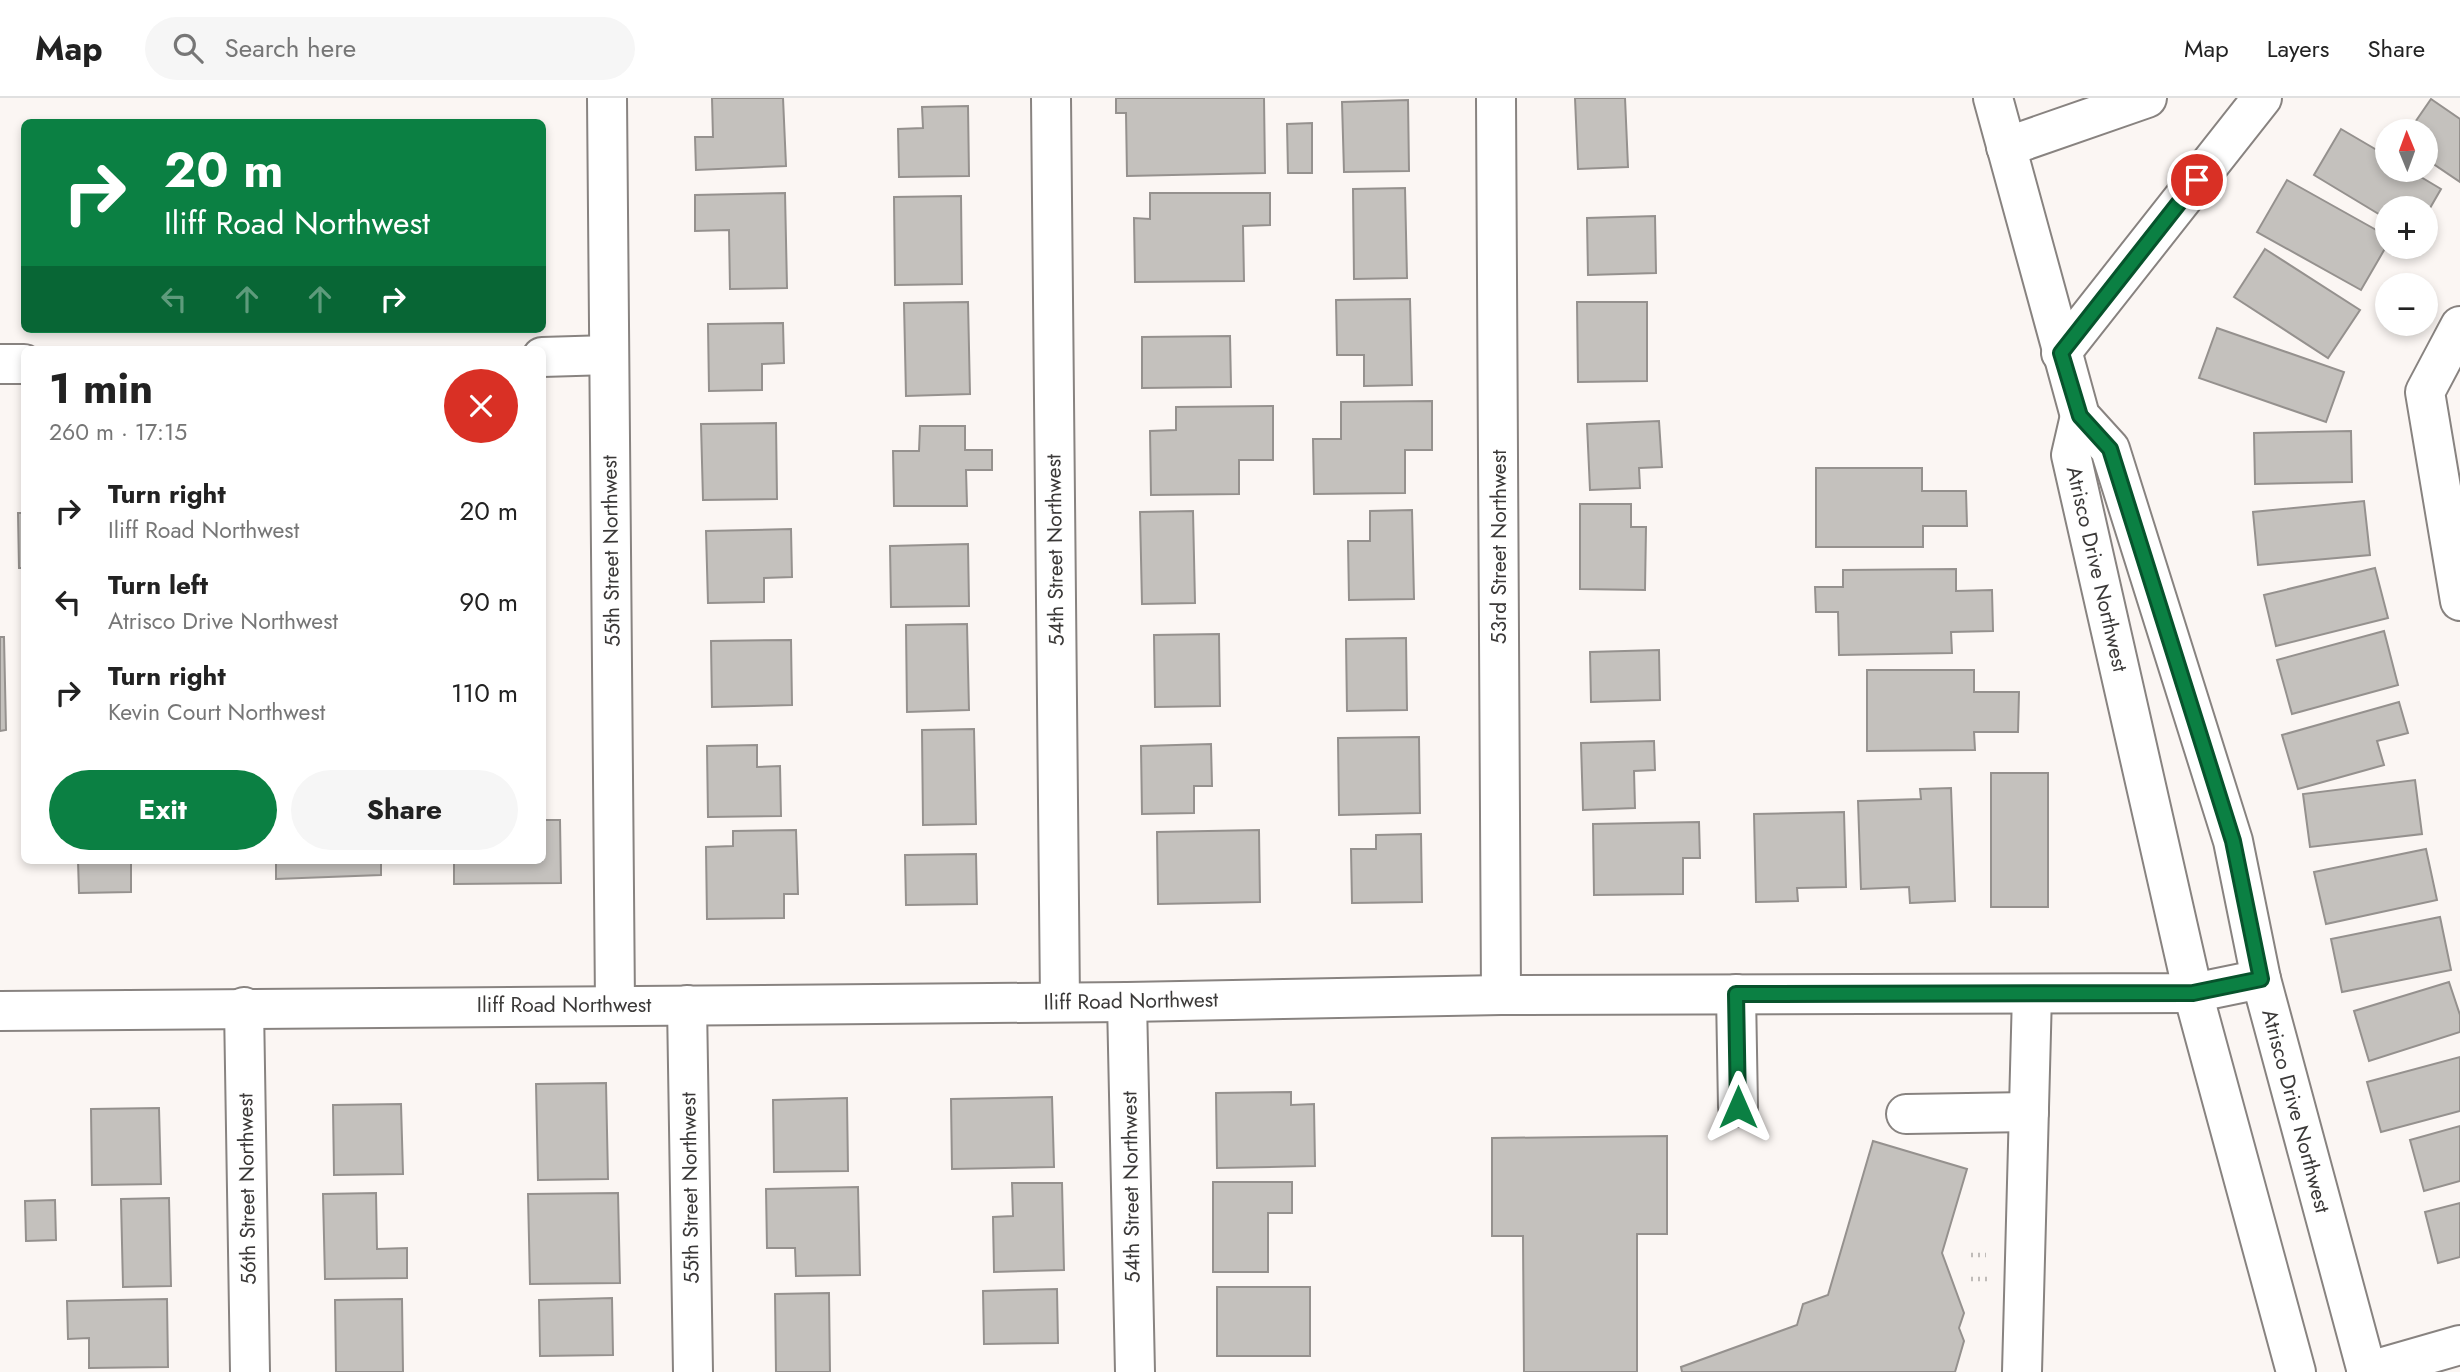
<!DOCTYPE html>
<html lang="en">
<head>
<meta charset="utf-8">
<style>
	body { margin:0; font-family:Jost,sans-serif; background:#f6f6f6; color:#222; height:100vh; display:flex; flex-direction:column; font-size:26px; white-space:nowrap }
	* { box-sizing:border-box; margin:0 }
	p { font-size:23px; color:#767676 }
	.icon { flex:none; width:38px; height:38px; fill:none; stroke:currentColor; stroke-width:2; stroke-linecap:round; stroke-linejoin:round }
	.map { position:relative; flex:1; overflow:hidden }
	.details { position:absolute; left:21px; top:248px; width:525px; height:518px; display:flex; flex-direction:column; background:#fff; border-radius:10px; box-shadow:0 4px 10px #0003 }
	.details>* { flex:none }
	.guide { position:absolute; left:21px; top:21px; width:525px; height:214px; border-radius:10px; box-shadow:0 4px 10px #0003; background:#0b8043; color:#fff; overflow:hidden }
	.needle { width:46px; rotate:359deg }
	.buttons { position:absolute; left:2375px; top:21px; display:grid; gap:14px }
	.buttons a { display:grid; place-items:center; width:63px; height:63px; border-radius:50%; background:#fff; box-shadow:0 4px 10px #0003; font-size:35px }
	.pin { position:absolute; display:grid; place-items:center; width:60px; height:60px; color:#fff; margin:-30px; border:4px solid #fff; border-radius:50%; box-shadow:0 2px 7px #0007 }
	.me { position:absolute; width:77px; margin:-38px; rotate:0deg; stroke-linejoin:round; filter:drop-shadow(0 0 5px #0008) }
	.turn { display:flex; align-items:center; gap:24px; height:147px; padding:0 28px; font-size:32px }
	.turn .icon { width:91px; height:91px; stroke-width:2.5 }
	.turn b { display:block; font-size:49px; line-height:60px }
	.lanes { display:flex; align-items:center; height:66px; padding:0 28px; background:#0003; justify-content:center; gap:35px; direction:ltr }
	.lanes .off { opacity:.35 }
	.round { display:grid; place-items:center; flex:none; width:74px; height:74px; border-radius:37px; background:#f6f6f6 }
	.headline { display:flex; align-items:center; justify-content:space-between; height:119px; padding:0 28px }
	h1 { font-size:42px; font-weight:700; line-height:52px }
	.action { display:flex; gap:14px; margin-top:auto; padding:14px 28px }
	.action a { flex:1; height:80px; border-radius:42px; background:#0b8043; color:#fff; font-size:28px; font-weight:700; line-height:80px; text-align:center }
	.action a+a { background:#f6f6f6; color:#222 }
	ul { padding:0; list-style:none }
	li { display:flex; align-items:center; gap:21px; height:91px; padding:0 28px }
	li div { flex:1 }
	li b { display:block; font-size:26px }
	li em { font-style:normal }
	header { display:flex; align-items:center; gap:42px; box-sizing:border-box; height:98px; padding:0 35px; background:#fff; border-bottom:2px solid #e0e0e0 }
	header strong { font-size:33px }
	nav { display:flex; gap:38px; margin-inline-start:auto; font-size:24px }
	.search { width:490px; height:63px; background:#f6f6f6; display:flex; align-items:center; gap:18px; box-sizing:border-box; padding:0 24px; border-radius:38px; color:#767676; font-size:26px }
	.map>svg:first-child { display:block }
	.building { fill:#c4c1bd; stroke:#95918e; stroke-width:2 }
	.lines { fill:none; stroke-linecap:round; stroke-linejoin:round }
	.minor-casing { stroke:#888380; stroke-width:42 }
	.major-casing { stroke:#888380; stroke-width:42 }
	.path { stroke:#c0bcb9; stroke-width:4.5; stroke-dasharray:2 5; stroke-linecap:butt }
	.minor { stroke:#fff; stroke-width:38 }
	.major { stroke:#fff; stroke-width:38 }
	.route-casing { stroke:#07532c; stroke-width:18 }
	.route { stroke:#0b8043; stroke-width:12 }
	.labels { text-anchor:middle; stroke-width:7; stroke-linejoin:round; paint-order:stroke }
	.street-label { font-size:21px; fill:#3b3938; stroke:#fff }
</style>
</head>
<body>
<header>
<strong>Map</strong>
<div class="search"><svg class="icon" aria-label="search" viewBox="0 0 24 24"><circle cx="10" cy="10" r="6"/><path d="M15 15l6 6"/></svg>Search here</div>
<nav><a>Map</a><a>Layers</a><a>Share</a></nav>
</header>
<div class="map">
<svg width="2460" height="1274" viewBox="0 0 2460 1274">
	<rect width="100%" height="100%" fill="#fbf6f3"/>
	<!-- building -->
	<g class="building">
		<path d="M712 0H783L786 68 696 72 695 39H713Z"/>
		<path d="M1116 0H1264L1265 75 1127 78 1126 15H1116Z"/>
		<path d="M1575 0H1625L1628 69 1578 71Z"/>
		<path d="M2431 1 2460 21V84L2426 61V33H2409Z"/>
		<path d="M1408 2 1409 73 1344 74 1342 4Z"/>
		<path d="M968 8 969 78 899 79 898 31 923 30 922 9Z"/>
		<path d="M1312 25V75H1288L1287 26Z"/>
		<path d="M2341 31 2387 58V72H2409L2441 91 2426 117V110H2387V121L2314 77Z"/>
		<path d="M2287 82 2387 138V147L2361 192 2257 134Z"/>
		<path d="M1405 90 1407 180 1354 181 1353 91Z"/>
		<path d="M785 95 787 190 730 191 729 132 695 133V97Z"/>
		<path d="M1150 95H1270V127L1243 128 1244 183 1135 184 1134 120 1150 121Z"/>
		<path d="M961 98 962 186 895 187 894 99Z"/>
		<path d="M1655 118 1656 175 1588 177 1587 120Z"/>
		<path d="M2265 151 2360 212 2328 260 2234 199Z"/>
		<path d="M1410 201 1412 287 1364 288V257H1337L1336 202Z"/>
		<path d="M968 204 970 296 906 298 904 205Z"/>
		<path d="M1577 204H1647V283L1578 284Z"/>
		<path d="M783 225 784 265 762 266V292L709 293 708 226Z"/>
		<path d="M2217 230 2344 274 2326 324 2199 280Z"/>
		<path d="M1230 238 1231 289 1142 290V239Z"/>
		<path d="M1432 303V352H1405V395L1314 396 1313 341H1341V304Z"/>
		<path d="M1273 308V362H1239V396L1151 397 1150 333 1176 332V309Z"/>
		<path d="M1659 323 1662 369 1639 370 1640 390 1590 392 1587 326Z"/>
		<path d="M776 325 777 401 703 402 701 326Z"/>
		<path d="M920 328H965V352H992V372H966L967 408H894L893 353H919Z"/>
		<path d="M2351 333 2352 384 2255 386 2254 335Z"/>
		<path d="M1816 370H1922V393H1966L1967 428H1923V449H1816Z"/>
		<path d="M2364 403 2370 457 2258 467 2253 414Z"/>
		<path d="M1580 406H1631V429H1646L1645 492 1580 491Z"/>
		<path d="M1412 412 1414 501 1349 502 1348 443H1370V413Z"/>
		<path d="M1193 413 1195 505 1142 506 1140 414Z"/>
		<path d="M18 415H24V470H19Z"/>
		<path d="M791 431 792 479 764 480V504L708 505 706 433Z"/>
		<path d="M968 446 969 508 891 509 890 448Z"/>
		<path d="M2375 470 2388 520 2276 548 2264 497Z"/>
		<path d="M1956 471V493L1992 492 1993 533 1951 534 1952 555 1839 557 1838 514H1816L1815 489H1843V472Z"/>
		<path d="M967 526 969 612 907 614 906 527Z"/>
		<path d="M2384 533 2398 587 2292 616 2277 562Z"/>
		<path d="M1219 536 1220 608 1155 609 1154 537Z"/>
		<path d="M0 539H4L6 632 0 633Z"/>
		<path d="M1406 540 1407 612 1347 613 1346 541Z"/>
		<path d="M791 542 792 607 712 609 711 543Z"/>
		<path d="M1659 552 1660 602 1591 604 1590 554Z"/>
		<path d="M1867 572H1974V594H2019L2018 634H1974L1975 652 1867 653Z"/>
		<path d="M2399 604 2408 635 2377 643 2384 667 2298 691 2282 637Z"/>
		<path d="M974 631 976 726 923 727 922 632Z"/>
		<path d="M1419 639 1420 715 1339 717 1338 640Z"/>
		<path d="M1654 643 1655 672 1634 673 1635 710 1583 712 1581 645Z"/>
		<path d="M1211 646 1212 688H1194V715L1142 716 1141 648Z"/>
		<path d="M757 647V669L780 668 781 718 708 719 707 648Z"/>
		<rect x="1991" y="675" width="57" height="134"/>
		<path d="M2415 682 2422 736 2310 749 2303 696Z"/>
		<path d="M1951 690 1955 803 1910 805 1909 789 1861 791 1858 703 1921 701 1920 691Z"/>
		<path d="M1844 714 1846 789 1797 790 1798 803 1756 804 1754 716Z"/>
		<path d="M542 722H560L561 785 454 786V763H542Z"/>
		<path d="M1699 724 1700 760H1683V796L1594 797 1593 726Z"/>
		<path d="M796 732 798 796H784V820L707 821 706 749 733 748V733Z"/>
		<path d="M1259 732 1260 804 1158 806 1157 734Z"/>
		<path d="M1421 736 1422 804 1352 805 1351 751H1376V737Z"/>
		<path d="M2426 751 2437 802 2326 826 2314 774Z"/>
		<path d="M976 756 977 806 906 807 905 757Z"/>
		<path d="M78 763H131V794L79 795Z"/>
		<path d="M276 763H381V777L276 781Z"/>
		<path d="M2440 819 2451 872 2342 894 2331 841Z"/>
		<path d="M2449 884 2460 917V934L2369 963 2354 913Z"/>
		<path d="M2460 959V1013L2381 1034 2367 984Z"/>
		<path d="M606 985 608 1081 538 1082 536 986Z"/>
		<path d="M1291 994V1007L1314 1006 1315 1068 1217 1070 1216 995Z"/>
		<path d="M1052 999 1054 1069 952 1071 951 1001Z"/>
		<path d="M847 1000 848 1073 774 1074 773 1002Z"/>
		<path d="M401 1006 403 1076 334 1077 333 1007Z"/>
		<path d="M159 1010 161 1086 92 1087 91 1011Z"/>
		<path d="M2460 1028V1083L2424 1093 2410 1042Z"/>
		<path d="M1667 1038V1136H1637V1274H1524L1523 1138H1492V1040Z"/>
		<path d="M1873 1043 1967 1071 1942 1155 1964 1215 1959 1230 1964 1243 1955 1274H1682L1681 1269 1797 1227 1803 1206 1828 1197Z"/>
		<path d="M1213 1084H1292V1115H1268V1174H1213Z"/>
		<path d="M1012 1085H1062L1064 1172 994 1174 993 1119 1013 1118Z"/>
		<path d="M858 1089 860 1177 796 1178 795 1150H767L766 1091Z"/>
		<path d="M376 1095 377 1151 407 1150V1180L325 1181 323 1096Z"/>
		<path d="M618 1095 620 1185 530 1186 528 1096Z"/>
		<path d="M169 1100 171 1188 123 1189 121 1101Z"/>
		<path d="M55 1102 56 1142 26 1143 25 1103Z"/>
		<path d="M2460 1105V1159L2438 1165 2425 1114Z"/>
		<rect x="1217" y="1189" width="93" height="69"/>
		<path d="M1057 1191 1058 1245 984 1246 983 1193Z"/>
		<path d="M829 1195 830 1274H776L775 1196Z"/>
		<path d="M612 1200 613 1257 540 1258 539 1202Z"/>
		<path d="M167 1201 168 1269 89 1270V1240L68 1241 67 1203Z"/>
		<path d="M402 1201 403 1274H336L335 1202Z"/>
	</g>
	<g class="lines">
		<defs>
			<g id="minor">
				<path d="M607 0 615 906"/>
				<path d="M1051 0 1060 904"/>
				<path d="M1496 0 1501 897"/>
				<path d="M1993 0 2080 318 2110 351 2233 743 2261 881"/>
				<path d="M2006 49 2147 0"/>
				<path d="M2460 228 2425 294 2460 503"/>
				<path d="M2061 255 2262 0"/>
				<path d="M542 259 609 257"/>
				<path d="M0 266H24"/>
				<path d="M2080 318 2071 357 2193 895"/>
				<path d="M1736 896 1738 1009"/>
				<path d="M1127 904 1135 1274"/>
				<path d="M687 907 693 1274"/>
				<path d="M244 909 250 1274"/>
				<path d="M1906 1016 2029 1014"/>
				<path d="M2022 1274 2032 896"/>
				<path d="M2366 1274 2460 1247"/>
			</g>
			<g id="major">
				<path d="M2193 895 2296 1274"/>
				<path d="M0 913 1127 904 1501 897 2193 895 2261 881 2367 1274"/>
			</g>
		</defs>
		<!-- minor casing -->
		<use href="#minor" class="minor-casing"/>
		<!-- major casing -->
		<use href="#major" class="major-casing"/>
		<!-- path -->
		<g class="path">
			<path d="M1971 1157H1986"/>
			<path d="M1971 1181H1987"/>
		</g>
		<!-- minor -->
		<use href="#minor" class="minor"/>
		<!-- major -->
		<use href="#major" class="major"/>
	</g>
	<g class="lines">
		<defs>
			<path id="route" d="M1738 1009 1736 896 2193 895 2261 881 2233 743 2110 351 2080 318 2061 255 2197 82"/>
		</defs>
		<!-- route casing -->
		<use href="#route" class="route-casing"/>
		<!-- route -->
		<use href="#route" class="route"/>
	</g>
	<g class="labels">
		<!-- street labels -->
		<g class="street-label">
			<text transform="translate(1499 449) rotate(-90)" y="7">53rd Street Northwest</text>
			<text transform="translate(1055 452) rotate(-91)" y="7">54th Street Northwest</text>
			<text transform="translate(611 453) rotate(-91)" y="7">55th Street Northwest</text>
			<text transform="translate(2097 471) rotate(77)" y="7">Atrisco Drive Northwest</text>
			<text transform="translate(1131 903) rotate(-1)" y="7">Iliff Road Northwest</text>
			<text x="564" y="914">Iliff Road Northwest</text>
			<text transform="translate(2296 1013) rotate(75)" y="7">Atrisco Drive Northwest</text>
			<text transform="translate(1131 1089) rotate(-91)" y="7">54th Street Northwest</text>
			<text transform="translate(690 1090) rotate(-91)" y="7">55th Street Northwest</text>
			<text transform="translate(247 1091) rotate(-91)" y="7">56th Street Northwest</text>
		</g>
	</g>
</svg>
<div class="buttons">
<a><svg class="needle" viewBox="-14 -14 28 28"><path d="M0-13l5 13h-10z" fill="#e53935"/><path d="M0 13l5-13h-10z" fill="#767676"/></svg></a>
<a>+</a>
<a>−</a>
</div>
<div class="pin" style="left:2197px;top:82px;background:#d93025"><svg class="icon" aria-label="arrive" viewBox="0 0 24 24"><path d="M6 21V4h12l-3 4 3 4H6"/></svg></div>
<svg class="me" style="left:1738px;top:1009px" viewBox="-20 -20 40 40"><path d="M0-17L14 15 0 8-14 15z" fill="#0b8043" stroke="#fff" stroke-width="4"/></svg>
<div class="guide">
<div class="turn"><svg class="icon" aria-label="right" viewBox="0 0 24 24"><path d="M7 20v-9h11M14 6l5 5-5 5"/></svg><div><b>20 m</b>Iliff Road Northwest</div></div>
<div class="lanes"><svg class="icon off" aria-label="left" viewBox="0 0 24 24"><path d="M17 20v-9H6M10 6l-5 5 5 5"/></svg><svg class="icon off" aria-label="ahead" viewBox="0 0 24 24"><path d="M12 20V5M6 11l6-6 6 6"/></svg><svg class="icon off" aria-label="ahead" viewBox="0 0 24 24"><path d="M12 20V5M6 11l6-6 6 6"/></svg><svg class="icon" aria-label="right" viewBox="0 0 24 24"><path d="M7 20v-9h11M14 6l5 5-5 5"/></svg></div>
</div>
<section class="details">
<div class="headline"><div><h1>1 min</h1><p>260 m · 17:15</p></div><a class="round" style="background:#d93025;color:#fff"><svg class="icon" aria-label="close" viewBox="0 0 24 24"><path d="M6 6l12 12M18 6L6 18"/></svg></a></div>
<ul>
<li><svg class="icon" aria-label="right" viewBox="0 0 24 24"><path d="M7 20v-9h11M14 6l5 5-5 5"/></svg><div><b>Turn right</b><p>Iliff Road Northwest</p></div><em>20 m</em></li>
<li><svg class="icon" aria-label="left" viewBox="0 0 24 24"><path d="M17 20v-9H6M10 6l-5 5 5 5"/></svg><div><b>Turn left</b><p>Atrisco Drive Northwest</p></div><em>90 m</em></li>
<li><svg class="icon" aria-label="right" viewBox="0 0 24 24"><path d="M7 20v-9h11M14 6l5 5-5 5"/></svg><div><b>Turn right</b><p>Kevin Court Northwest</p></div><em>110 m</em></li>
</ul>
<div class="action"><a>Exit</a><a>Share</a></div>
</section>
</div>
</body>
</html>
